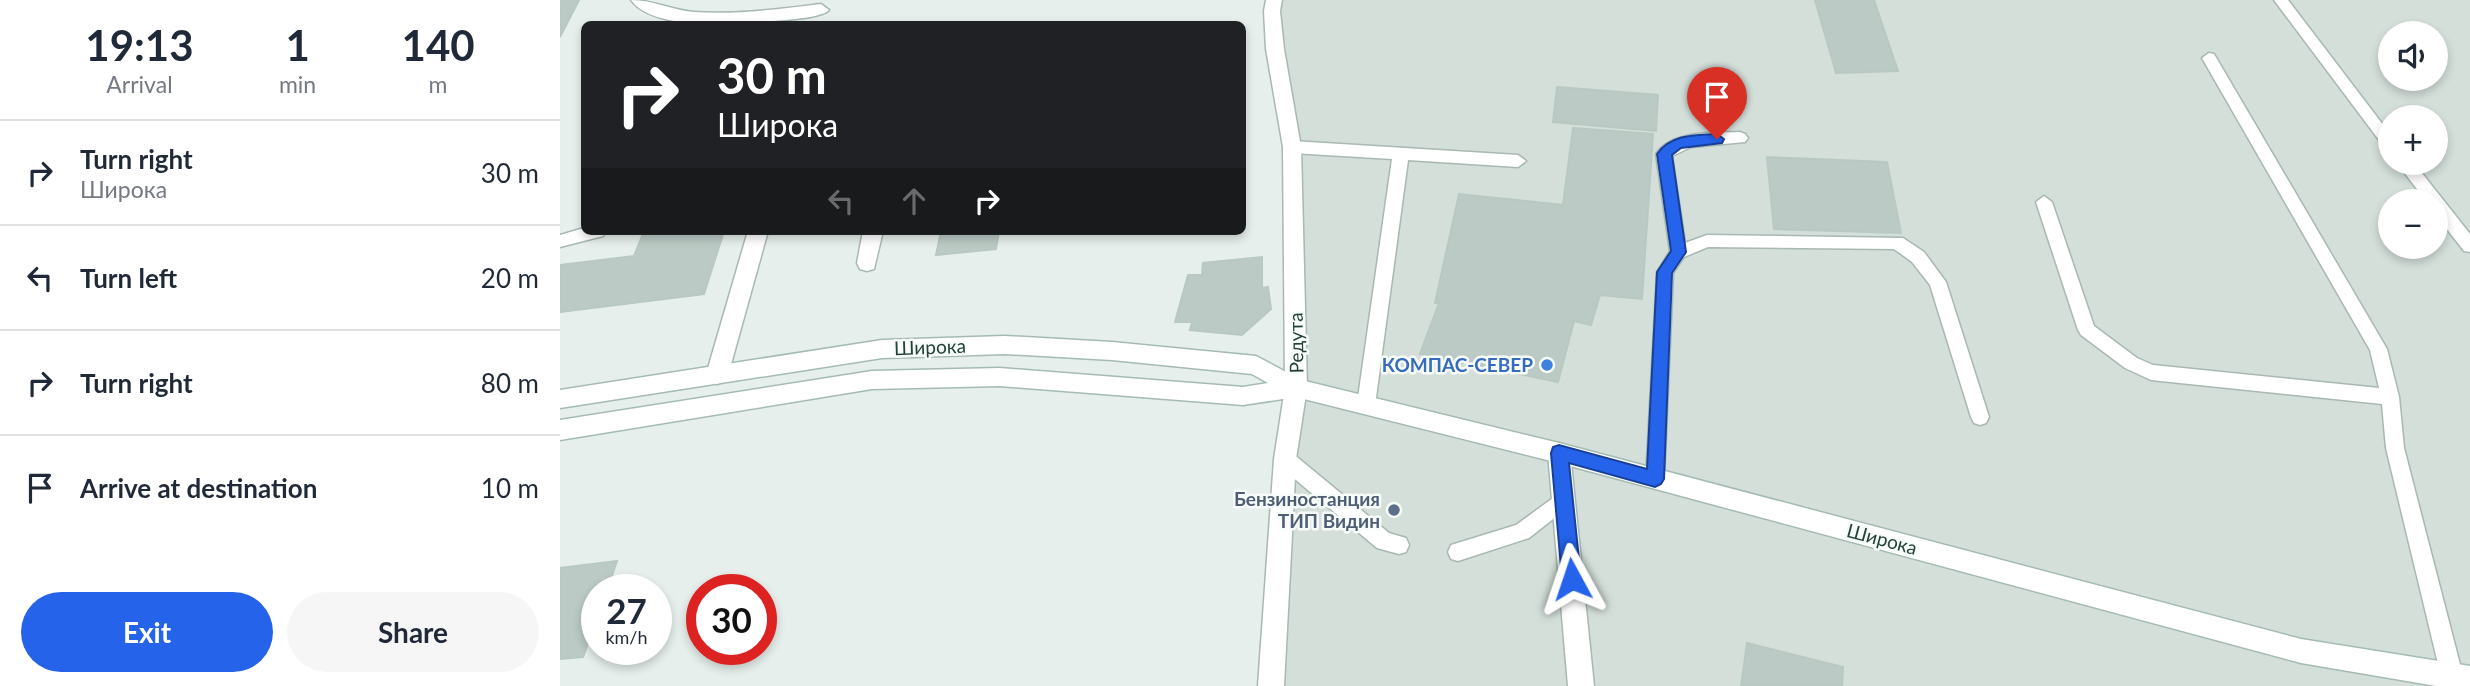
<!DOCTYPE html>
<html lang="en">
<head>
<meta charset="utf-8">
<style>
	body { margin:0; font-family:Lato,sans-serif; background:#f6f6f7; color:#1f2937; height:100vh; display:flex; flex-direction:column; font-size:26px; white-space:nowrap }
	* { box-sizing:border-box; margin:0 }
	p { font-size:23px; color:#747a83 }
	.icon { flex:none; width:38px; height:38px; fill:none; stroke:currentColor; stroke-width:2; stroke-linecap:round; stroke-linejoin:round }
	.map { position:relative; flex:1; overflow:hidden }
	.drawer { display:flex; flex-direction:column; background:#fff; width:560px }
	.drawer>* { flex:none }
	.guide { position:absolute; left:21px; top:21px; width:665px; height:214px; border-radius:10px; box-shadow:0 4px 10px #0003; background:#202124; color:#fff; overflow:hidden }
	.tools { position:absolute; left:1818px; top:21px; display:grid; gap:14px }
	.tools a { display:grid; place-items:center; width:70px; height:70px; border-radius:50%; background:#fff; box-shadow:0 4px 10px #0003; font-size:35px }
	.speed { position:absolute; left:21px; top:574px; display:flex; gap:14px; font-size:35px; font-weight:700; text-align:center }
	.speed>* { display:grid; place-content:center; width:91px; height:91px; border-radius:50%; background:#fff; box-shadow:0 4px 10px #0003; line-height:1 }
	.speed small { font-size:18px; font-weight:400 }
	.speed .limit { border:10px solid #d22; background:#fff; color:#111 }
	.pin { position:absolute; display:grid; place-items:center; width:60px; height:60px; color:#fff; margin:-72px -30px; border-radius:50% 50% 50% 0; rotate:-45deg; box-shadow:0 0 7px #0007 }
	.pin .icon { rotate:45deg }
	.me { position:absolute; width:77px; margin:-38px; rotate:355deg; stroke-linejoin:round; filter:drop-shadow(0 0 5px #0008) }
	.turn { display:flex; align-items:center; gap:24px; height:147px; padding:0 21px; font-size:32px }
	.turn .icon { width:91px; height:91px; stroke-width:2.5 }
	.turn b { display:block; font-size:49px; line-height:60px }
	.lanes { display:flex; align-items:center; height:66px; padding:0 21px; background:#0003; justify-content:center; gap:35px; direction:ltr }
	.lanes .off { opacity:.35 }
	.eta { display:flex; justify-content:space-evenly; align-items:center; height:119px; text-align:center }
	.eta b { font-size:42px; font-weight:700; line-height:49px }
	.primary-button { display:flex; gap:14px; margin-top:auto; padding:14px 21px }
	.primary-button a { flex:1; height:80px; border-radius:42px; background:#2563eb; color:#fff; font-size:28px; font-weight:700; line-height:80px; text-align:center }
	.primary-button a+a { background:#f6f6f7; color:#1f2937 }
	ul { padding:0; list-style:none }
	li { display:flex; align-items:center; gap:21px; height:105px; padding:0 21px; border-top:2px solid #e0e1e3 }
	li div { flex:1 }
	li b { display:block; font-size:26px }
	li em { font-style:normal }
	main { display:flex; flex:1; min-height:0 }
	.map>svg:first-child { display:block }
	.built { fill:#d4dfda; fill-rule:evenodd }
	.building { fill:#bbcac4; stroke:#b8c9c2; stroke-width:2 }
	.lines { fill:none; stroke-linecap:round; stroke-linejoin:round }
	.lane-casing { stroke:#a8b8b2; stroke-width:3 }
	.street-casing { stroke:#a8b8b2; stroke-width:3 }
	.secondary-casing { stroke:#a4bbb3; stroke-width:3 }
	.lane { fill:#fff; fill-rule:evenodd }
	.street { fill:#fff; fill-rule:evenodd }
	.secondary { fill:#fff; fill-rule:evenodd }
	.route { fill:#2563eb; stroke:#184099; stroke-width:2 }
	.shop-dot { fill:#3f7fe0; stroke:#f7fbf9; stroke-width:2.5 }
	.service-dot { fill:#5c6f8a; stroke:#f7fbf9; stroke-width:2.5 }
	.labels { text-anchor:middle; stroke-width:5; stroke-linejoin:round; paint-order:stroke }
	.street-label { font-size:19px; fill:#24423a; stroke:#f7fbf9 }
	.shop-label { font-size:19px; font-weight:bold; fill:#366cbe; stroke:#f7fbf9; text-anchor:end }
	.service-label { font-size:19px; font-weight:bold; fill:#4e5e75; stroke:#f7fbf9; text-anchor:end }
</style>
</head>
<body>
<main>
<section class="drawer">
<div class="eta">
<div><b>19:13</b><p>Arrival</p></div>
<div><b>1</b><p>min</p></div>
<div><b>140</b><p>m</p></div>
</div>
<ul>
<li><svg class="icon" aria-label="right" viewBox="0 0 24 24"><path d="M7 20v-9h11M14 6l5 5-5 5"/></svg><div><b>Turn right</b><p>Широка</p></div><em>30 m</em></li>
<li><svg class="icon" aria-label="left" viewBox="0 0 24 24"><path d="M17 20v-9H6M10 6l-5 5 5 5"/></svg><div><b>Turn left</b></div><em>20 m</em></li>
<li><svg class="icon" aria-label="right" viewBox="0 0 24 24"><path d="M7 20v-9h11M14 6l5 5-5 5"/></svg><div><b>Turn right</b></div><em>80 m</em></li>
<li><svg class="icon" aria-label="arrive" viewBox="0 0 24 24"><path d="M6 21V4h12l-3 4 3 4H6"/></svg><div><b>Arrive at destination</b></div><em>10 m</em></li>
</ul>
<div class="primary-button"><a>Exit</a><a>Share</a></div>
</section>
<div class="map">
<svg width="1910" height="686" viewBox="0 0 1910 686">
	<rect width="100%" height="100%" fill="#e6efeb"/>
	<!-- built -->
	<path class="built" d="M714 0H1910V686H711L725 459 732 147ZM1830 33H1876V79H1830ZM1830 117H1876V163H1830ZM1830 201H1876V247H1830Z"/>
	<!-- building -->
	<g class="building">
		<path d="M0 0H19L0 37Z"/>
		<path d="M1255 0H1314L1338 71 1276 73Z"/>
		<path d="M232 18 229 24H165Z"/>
		<path d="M997 87 1098 95 1096 131 993 122Z"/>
		<path d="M1013 128 1093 134 1082 299 1040 295 1031 325 1014 321 998 382 860 354 879 303H875L899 194 1003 205Z"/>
		<path d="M1207 157 1327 162 1341 233 1214 229Z"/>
		<path d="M84 231H164L144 294 0 312V265L74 256Z"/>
		<path d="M381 231H439L436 249 376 255Z"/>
		<path d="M702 257V288L708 287 711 309 682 335 630 330 632 322H615L628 275H642L643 263Z"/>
		<path d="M57 561 47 590H37V618L23 657 0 659V568Z"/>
		<path d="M1187 643 1283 667 1282 686H1181Z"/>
	</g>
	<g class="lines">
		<defs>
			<g id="lane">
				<path d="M1714 0H1728L1830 134V150L1825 148Z"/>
				<path d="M1649 53 1654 54 1827 349 1839 397 1844 448 1903 676 1899 683 1893 686 1885 683 1881 676 1826 448 1822 404 1591 380 1565 368 1521 335 1518 330 1476 202 1484 196 1492 202 1534 326 1577 358 1593 365 1819 388 1810 350 1642 58Z"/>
				<path d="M1180 132 1185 134 1188 138 1185 142 1131 147 1112 156 1125 243 1147 235 1343 238 1364 252 1386 282 1429 417 1426 423 1420 425 1414 423 1411 417 1370 285 1352 262 1334 249 1148 247 1124 257 1113 273 1104 479 1102 485 1095 488 1088 485 1086 479 1097 272 1110 251 1096 154C1112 130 1155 133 1180 132Z"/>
				<path d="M732 141 958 155 966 161 958 167 848 160 815 405 812 411 806 413 800 411 797 405 832 159 732 153 724 147Z"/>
				<path d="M1837 163H1854L1910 234V252L1904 251 1876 215V201H1866Z"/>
				<path d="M24 228V231H45L43 236 0 247V235Z"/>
				<path d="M725 451 732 453 829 533 846 538 849 545 846 552 839 554 817 548 718 465 716 459 718 453Z"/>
				<path d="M1004 490 1011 493 1014 499 1011 505 969 538 898 561 891 559 888 552 891 545 956 525Z"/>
			</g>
			<g id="street">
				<path d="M71 0C93 0 111 10 134 12 176 15 219 9 261 4L269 10C258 24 136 24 114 21 98 18 80 13 71 0Z"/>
				<path d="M706 0H722L720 11 724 49 741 147 747 388 736 459 724 686H698L714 459 725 388 723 147 706 49 704 11Z"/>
				<path d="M188 231H208L168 375 165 381 157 384 149 381 146 375Z"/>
				<path d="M303 231H323L314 269 307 271 300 269 297 263Z"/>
				<path d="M999 443 1007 446 1010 453 1034 686H1008L988 453 991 446Z"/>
			</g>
			<path id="secondary" d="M445 336 552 342 696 356 741 380 999 443 1741 639 1910 666V686H1876L1741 663 999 463 736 397 683 405 440 386 312 389 0 440V420L312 371 440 368 683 387 708 383 692 374 552 360 445 354 322 358 0 408V390L322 340Z"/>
		</defs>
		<!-- lane casing -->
		<use href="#lane" class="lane-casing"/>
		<!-- street casing -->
		<use href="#street" class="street-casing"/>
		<!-- secondary casing -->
		<use href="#secondary" class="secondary-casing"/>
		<!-- lane -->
		<use href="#lane" class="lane"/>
		<!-- street -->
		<use href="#street" class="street"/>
		<!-- secondary -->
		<use href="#secondary" class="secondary"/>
	</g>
	<!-- route -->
	<path class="route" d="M1157 134 1164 139 1162 143 1121 148 1112 155 1126 252 1112 273 1104 479 1101 484 1095 487 1009 463 1021 579 1018 585 1012 588 1005 585 1002 579 991 453 993 447 999 445 1087 469 1097 272 1111 251 1097 154C1111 134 1136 135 1157 134Z"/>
	<!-- markers -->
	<circle class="shop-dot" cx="987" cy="365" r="7"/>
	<circle class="service-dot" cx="834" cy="510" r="7"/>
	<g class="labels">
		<!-- street labels -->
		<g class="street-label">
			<text transform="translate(736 343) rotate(-91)" y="7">Редута</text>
			<text transform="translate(370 347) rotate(-2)" y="7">Широка</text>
			<text transform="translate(1322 539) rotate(15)" y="7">Широка</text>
		</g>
		<!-- shop labels -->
		<g class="shop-label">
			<text x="973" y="372">КОМПАС-СЕВЕР</text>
		</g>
		<!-- service labels -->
		<g class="service-label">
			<text x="820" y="506">Бензиностанция<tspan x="820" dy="22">ТИП Видин</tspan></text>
		</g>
	</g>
</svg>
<div class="tools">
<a><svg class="icon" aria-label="sound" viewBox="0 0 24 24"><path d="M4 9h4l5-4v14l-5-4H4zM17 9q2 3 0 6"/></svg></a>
<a>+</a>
<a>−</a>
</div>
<div class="speed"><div>27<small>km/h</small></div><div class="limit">30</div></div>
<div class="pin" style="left:1157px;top:139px;background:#d93025"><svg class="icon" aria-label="arrive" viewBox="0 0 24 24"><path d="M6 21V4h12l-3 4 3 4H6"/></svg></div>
<svg class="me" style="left:1012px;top:579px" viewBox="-20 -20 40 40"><path d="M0-17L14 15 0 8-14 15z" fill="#2563eb" stroke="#fff" stroke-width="4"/></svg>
<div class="guide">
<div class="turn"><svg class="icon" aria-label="right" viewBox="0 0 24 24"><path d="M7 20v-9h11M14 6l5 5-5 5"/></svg><div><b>30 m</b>Широка</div></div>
<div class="lanes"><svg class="icon off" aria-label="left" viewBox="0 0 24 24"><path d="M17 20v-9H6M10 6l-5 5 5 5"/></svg><svg class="icon off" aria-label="ahead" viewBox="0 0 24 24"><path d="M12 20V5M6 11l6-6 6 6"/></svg><svg class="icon" aria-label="right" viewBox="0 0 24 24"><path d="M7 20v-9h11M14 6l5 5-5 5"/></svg></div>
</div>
</div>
</main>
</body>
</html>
